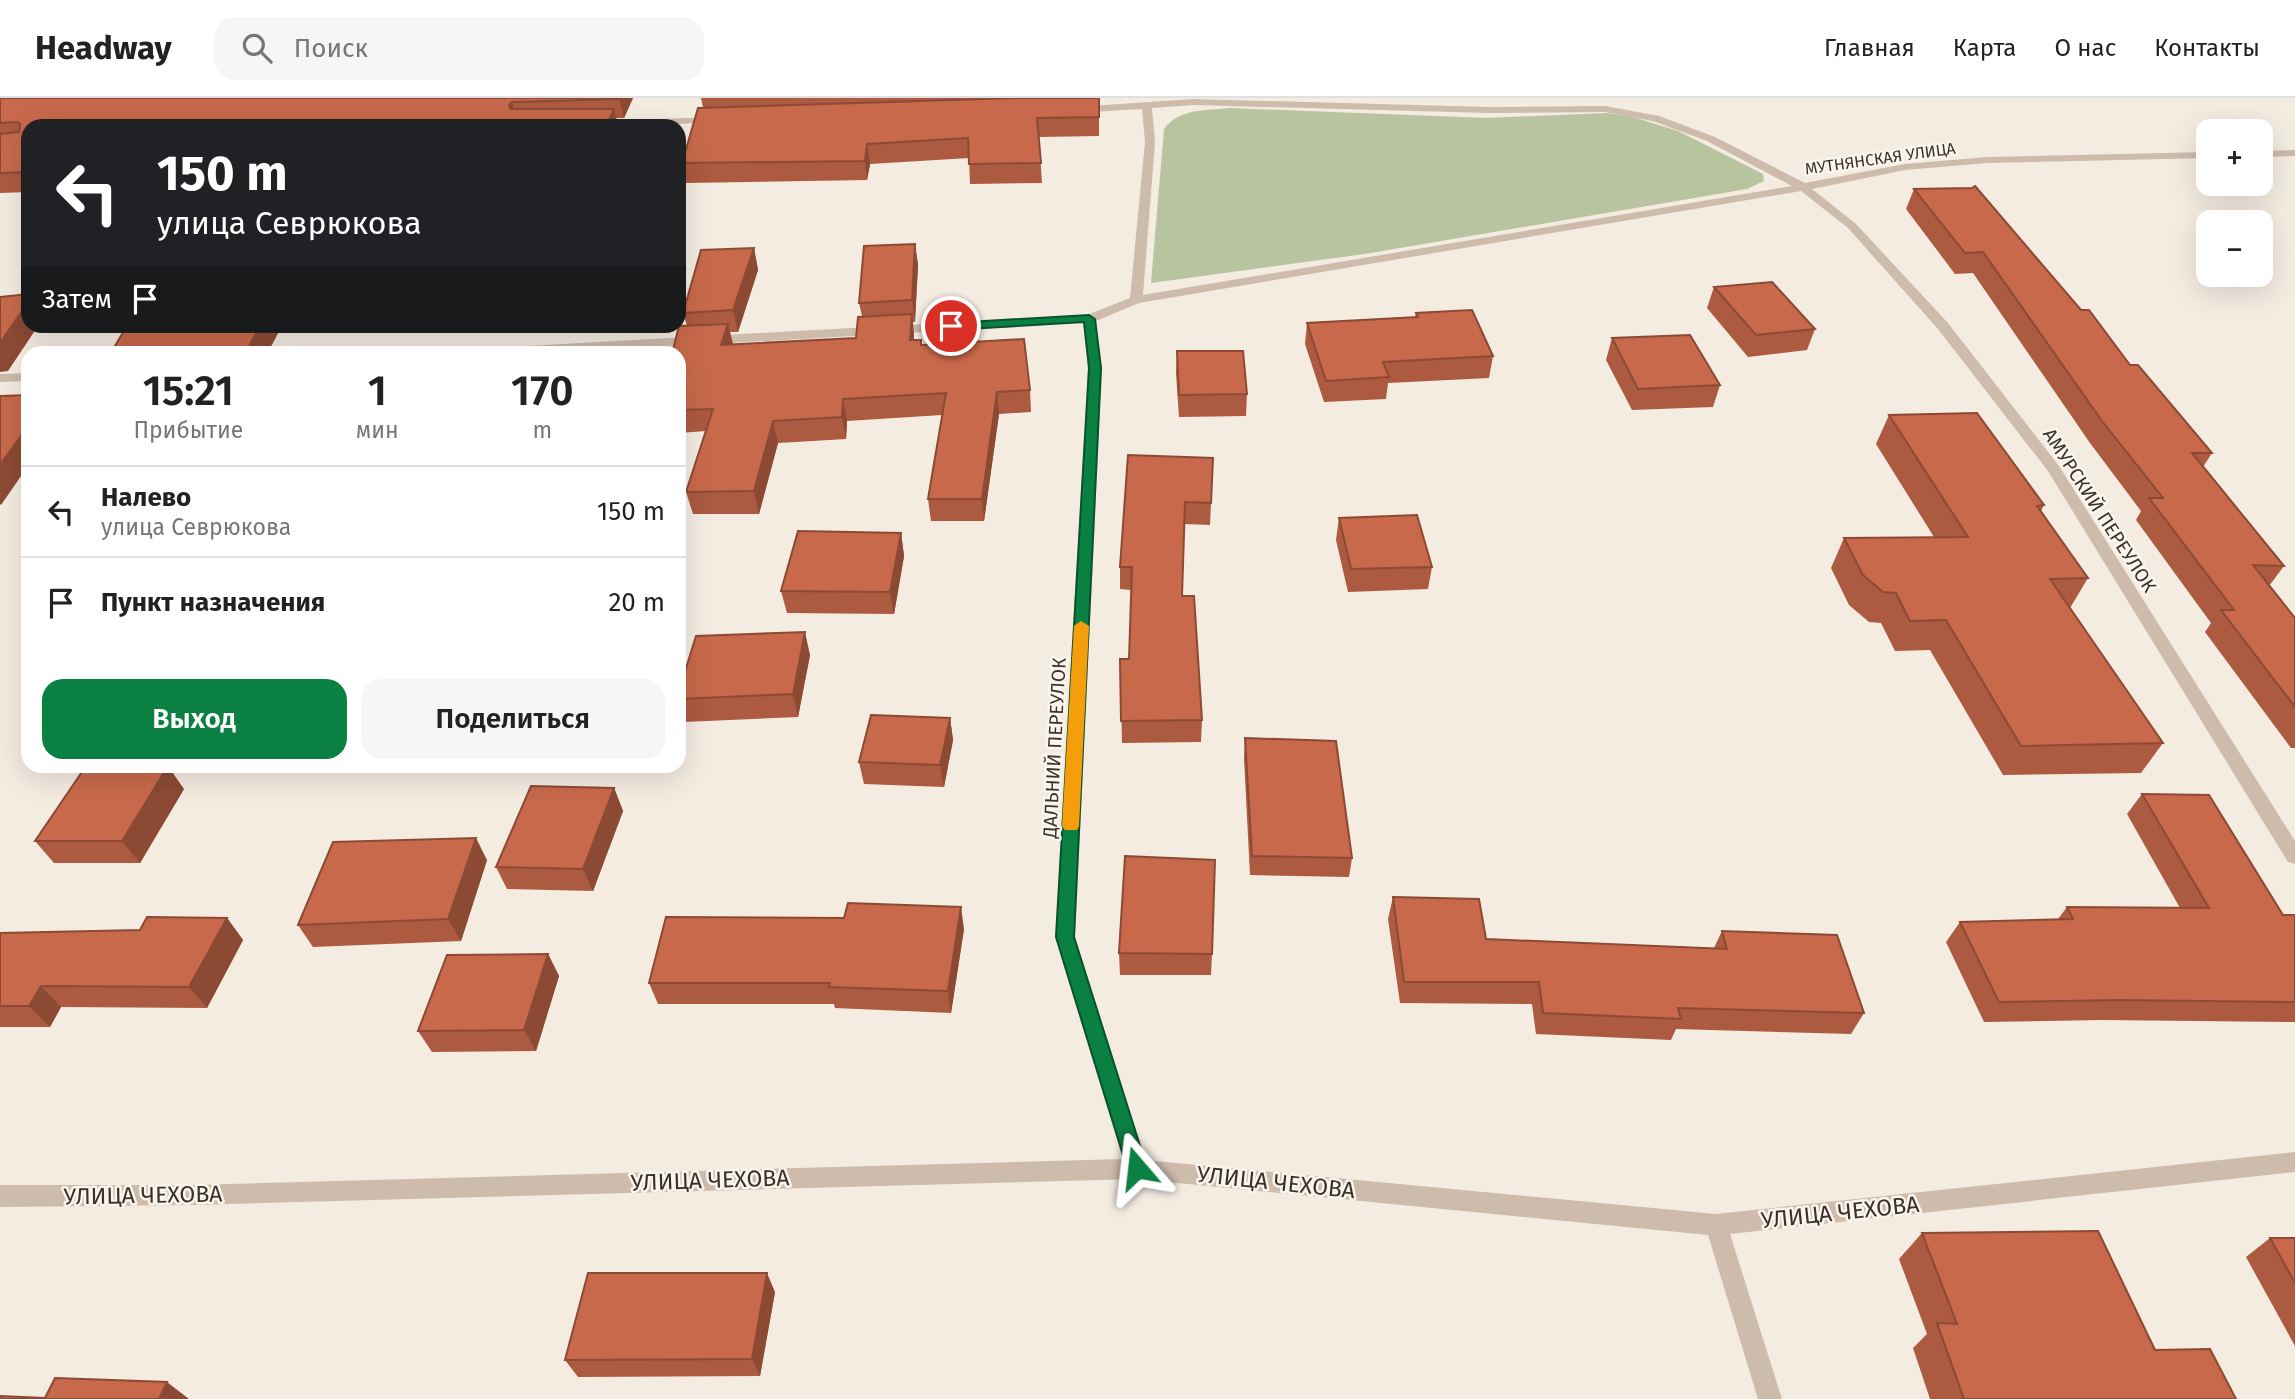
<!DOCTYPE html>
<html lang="ru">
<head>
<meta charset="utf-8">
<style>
	body { margin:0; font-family:"Fira Sans",sans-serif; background:#f6f6f6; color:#222; height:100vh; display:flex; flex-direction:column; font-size:26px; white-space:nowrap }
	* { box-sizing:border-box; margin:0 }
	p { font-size:23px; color:#767676 }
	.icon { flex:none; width:38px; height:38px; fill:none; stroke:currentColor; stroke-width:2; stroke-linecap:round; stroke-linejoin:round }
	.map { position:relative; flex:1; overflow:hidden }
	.panel { position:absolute; left:21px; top:248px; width:665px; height:427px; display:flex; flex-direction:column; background:#fff; border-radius:21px; box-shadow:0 7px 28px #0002 }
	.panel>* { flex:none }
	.hud { position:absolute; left:21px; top:21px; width:665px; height:214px; border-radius:21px; box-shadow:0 7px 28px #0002; background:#202124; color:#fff; overflow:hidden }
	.fabs { position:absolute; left:2196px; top:21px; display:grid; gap:14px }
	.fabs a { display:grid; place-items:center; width:77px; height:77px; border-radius:14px; background:#fff; box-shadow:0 7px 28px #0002; font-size:35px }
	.pin { position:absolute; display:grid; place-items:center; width:60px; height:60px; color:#fff; margin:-30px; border:4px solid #fff; border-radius:50%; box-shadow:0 2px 7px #0007 }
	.me { position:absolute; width:77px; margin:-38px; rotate:343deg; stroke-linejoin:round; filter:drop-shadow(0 0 5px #0008) }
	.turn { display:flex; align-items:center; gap:24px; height:147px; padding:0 21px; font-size:32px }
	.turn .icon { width:91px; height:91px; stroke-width:2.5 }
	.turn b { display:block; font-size:49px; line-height:60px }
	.then { display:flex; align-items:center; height:66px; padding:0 21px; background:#0003; gap:14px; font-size:26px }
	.eta { display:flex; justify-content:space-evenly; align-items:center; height:119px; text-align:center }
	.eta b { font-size:42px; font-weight:600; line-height:49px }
	.button { display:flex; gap:14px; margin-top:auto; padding:14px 21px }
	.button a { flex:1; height:80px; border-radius:21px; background:#0b8043; color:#fff; font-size:28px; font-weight:600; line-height:80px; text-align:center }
	.button a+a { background:#f6f6f6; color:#222 }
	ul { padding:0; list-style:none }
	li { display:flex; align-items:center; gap:21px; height:91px; padding:0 21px; border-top:2px solid #e0e0e0 }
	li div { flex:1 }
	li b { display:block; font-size:26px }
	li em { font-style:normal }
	header { display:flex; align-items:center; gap:42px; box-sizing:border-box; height:98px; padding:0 35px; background:#fff; border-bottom:2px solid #e0e0e0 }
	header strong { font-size:33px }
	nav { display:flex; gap:38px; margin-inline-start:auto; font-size:24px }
	.search { width:490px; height:63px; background:#f6f6f6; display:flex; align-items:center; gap:18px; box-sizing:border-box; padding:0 24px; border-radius:21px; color:#767676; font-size:26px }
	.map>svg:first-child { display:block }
	.green { fill:#b8c4a0 }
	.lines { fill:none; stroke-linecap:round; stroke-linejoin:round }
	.minor { fill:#cdbbac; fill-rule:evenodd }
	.wall { fill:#ac5a40 }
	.shaded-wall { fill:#8c4a34 }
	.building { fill:#c8694b; stroke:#8c4a34; stroke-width:2 }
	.route { fill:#0b8043; stroke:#07532c; stroke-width:2 }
	.slow { fill:#f59e0b }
	.labels { text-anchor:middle; stroke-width:5; stroke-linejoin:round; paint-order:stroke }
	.far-street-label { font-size:16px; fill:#3b302b; stroke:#fbf5ee }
	.street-label { font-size:19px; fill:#3b302b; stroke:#fbf5ee }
	.near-street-label { font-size:23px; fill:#3b302b; stroke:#fbf5ee }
</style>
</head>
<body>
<header>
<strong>Headway</strong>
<div class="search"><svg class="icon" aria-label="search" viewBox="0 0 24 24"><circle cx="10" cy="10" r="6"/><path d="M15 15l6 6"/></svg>Поиск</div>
<nav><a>Главная</a><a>Карта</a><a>О нас</a><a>Контакты</a></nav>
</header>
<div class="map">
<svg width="2295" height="1301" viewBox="0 0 2295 1301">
	<rect width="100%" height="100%" fill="#f4ebe1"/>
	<!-- green -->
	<path class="green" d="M1229 10 1486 20 1607 15 1633 19 1678 33 1763 76 1764 83 1747 91 1365 156 1151 185 1164 31C1180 10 1204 13 1229 10Z"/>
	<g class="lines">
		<!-- minor -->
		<g class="minor">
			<path d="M1193 1 1489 9 1605 8 1659 18 1715 39 1805 85 1905 66 1987 59 2208 54V60L1987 65 1905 72 1812 91 1856 126 1948 225 2059 368 2295 743V766L2288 764 2048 373 1938 231 1848 130 1801 93 1139 205 1096 223 1102 270 1075 839 1145 1062 1716 1116 2295 1054V1074L1730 1136 1782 1301H1758L1708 1137 1137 1081 194 1107 0 1109V1087H194L1123 1061 1055 839 1088 270 1083 225 534 256H448L454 252 1087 217 1130 200 1145 44 1142 11 1075 15 1070 12 1075 9ZM1193 7 1489 15 1605 14 1653 23 1707 43 1792 88 1143 197 1155 44 1152 10Z"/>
			<path d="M718 19 723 22 722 24 632 28 590 26 595 23Z"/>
			<path d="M2295 52V58L2261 59V53Z"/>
			<path d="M28 275V283L0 284V276Z"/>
		</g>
	</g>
	<!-- wall -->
	<g class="wall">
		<path d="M0 0H633L624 20 28 28V94L0 95Z"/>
		<path d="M701 0H1099V38L1039 39 1042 85 970 86 969 60 870 66 867 82 686 85 682 65 703 9Z"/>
		<path d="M1914 91 2081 212 2212 355 2203 369 2284 468 2269 488 2295 520V650H2291L2205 534 2211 525 2136 422 2141 413 2090 345 1973 175 1955 176 1906 111Z"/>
		<path d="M915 146 918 167 915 224H913L914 242 922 247 1030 292 1031 314 999 316 984 423H931L928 401 942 317 847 323 846 341 778 345 759 416H693L686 394 706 333 679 335V256L687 228 683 215 754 150 758 172 738 234H730L733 246 856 240 862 218 859 205Z"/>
		<path d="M1714 189 1815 231 1807 252 1748 259 1707 210Z"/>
		<path d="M1416 215 1493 258 1489 280 1388 285 1386 301 1324 304 1305 246 1307 225 1415 219Z"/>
		<path d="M1612 240 1720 287 1713 309 1632 312 1606 262Z"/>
		<path d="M1177 253 1247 296 1246 318 1179 319 1176 275Z"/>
		<path d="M1889 317 2044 407 2041 413 2088 480 2070 510 2163 645 2141 675 2003 677 1930 552 1895 553 1881 525 1869 524 1849 507 1831 470 1844 440 1934 439 1876 346Z"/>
		<path d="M1213 360 1210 427 1184 426 1182 498 1202 622 1201 644 1122 645 1120 561H1129L1131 492 1120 491V469Z"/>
		<path d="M1339 420 1432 469 1428 491 1348 494 1336 442Z"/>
		<path d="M901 435 904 458 894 516 787 515 781 493Z"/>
		<path d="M810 557 798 619 684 624 679 609V593Z"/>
		<path d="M950 620 953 642 944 689 864 686 859 664Z"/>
		<path d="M1245 640 1352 760 1349 779 1250 777 1244 660Z"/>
		<path d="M614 690 623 713 593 793 507 791 496 769Z"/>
		<path d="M184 691 140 765H54L35 743Z"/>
		<path d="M2142 696 2283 817H2295V924L2102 922 1984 924 1946 844 1960 824 2058 821 2067 809 2180 810 2127 716Z"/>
		<path d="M487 762 461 843 313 849 298 827Z"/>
		<path d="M1393 799 1486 841 1714 850 1722 833 1864 915 1851 936 1676 931 1671 942 1536 936 1532 906 1400 905 1388 821Z"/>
		<path d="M227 820 243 842 207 910 61 909 50 929H0V835L140 832Z"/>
		<path d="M844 820 964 831 951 915 835 910 834 906H658L649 885Z"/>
		<path d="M1119 855 1212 856 1211 877H1120Z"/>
		<path d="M548 856 559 878 536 953 432 954 418 933Z"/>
		<path d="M1922 1135 2155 1252 2236 1301H1930L1913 1250 1927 1236 1899 1161Z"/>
		<path d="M2270 1140H2295V1248L2246 1159Z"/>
		<path d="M775 1194 760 1278 578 1279 565 1262Z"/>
	</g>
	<!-- shaded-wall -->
	<g class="shaded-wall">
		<path d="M619 0H633L624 20 619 1Z"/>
		<path d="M512 4 518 23 509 7Z"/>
		<path d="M614 11 618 28H606Z"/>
		<path d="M867 46 870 66 867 82 865 63Z"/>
		<path d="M915 146 918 167 915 224 912 202Z"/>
		<path d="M754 150 758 172 738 234 733 212Z"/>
		<path d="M28 204V228H38L8 273 0 274V245Z"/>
		<path d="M912 216 914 237 913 264 910 242Z"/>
		<path d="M728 226 733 247H721Z"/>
		<path d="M260 228H282L267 256H245Z"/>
		<path d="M997 294 999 316 984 423 982 401Z"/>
		<path d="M843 301 847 323 846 341 842 319Z"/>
		<path d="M773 323 778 345 759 416 754 393Z"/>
		<path d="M28 328V368L1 407 0 406V367Z"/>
		<path d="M901 435 904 458 894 516 890 494Z"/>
		<path d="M805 534 810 557 798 619 793 596Z"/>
		<path d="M950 620 953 642 944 689 940 667Z"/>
		<path d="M168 668 184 691 140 765 122 743Z"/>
		<path d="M614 690 623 713 593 793 583 771Z"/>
		<path d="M476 740 487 762 461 843 448 821Z"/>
		<path d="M961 809 964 831 951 915 948 893Z"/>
		<path d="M227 820 243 842 207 910 189 889Z"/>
		<path d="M548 856 559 878 536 953 524 932Z"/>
		<path d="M41 888 61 909 50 929 29 908Z"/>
		<path d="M767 1175 775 1194 760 1278 752 1261Z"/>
		<path d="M167 1284 189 1301H159Z"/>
	</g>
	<!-- building -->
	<g class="building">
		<path d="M0 0H619V1L512 4 509 7 511 11H614L606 28H28V74L0 75V36L19 34 20 26 17 24 0 25Z"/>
		<path d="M1016 0H1099V19L1037 20 1041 65 969 66 968 40 867 46 865 63 682 65 698 10Z"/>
		<path d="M1975 88 2081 212H2089L2130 267H2138L2212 355H2192L2284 468 2253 467 2295 520V609L2221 512H2234L2149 400H2163L2102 323 1983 154 1965 155 1914 91 1972 90Z"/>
		<path d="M915 146 912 202 859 205 864 148Z"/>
		<path d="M754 150 733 212 683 215 701 152Z"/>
		<path d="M1772 184 1815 231 1756 237 1714 189Z"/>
		<path d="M28 196V204L0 245V199Z"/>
		<path d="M1472 212 1493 258 1383 264 1389 279 1326 283 1307 225 1418 219 1416 215Z"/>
		<path d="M912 216 910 242H921V247L1024 241 1030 292 997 294 982 401H928L946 295 843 301 842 319 773 323 754 393 686 394 713 311 679 312V256H672L679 228 728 226 721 247 856 240 858 219Z"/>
		<path d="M127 228H260L245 256H110Z"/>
		<path d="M1690 237 1720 287 1638 291 1612 240Z"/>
		<path d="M1177 253H1243L1247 296 1179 297Z"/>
		<path d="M28 297V328L0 367V298Z"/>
		<path d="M1977 315 2044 407 2037 408 2088 480 2050 481 2163 645 2021 648 1946 522 1910 523 1896 495 1883 494 1863 477 1844 440 1968 439 1889 317Z"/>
		<path d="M1128 357 1213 360 1211 405 1185 404 1182 498H1194L1202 622 1121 623 1120 561H1129L1132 469H1120Z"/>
		<path d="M1417 417 1432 469 1351 471 1339 420Z"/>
		<path d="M798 433 901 435 890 494 781 493Z"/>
		<path d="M805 534 793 596 679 601V593L696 538Z"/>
		<path d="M871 617 950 620 940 667 859 664Z"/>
		<path d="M1245 640 1336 643 1352 760 1252 758Z"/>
		<path d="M86 668H168L122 743H35Z"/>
		<path d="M531 688 614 690 583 771 496 769Z"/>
		<path d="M2142 696 2209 697 2283 817H2295V904L2119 902 1999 904 1960 824 2073 821 2067 809 2209 810Z"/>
		<path d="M476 740 448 821 298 827 333 744Z"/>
		<path d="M1125 758 1215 762 1212 856 1119 855Z"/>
		<path d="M1393 799 1479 801 1486 841 1727 851 1722 833 1837 837 1864 915 1678 910 1681 921 1543 915 1539 884H1404Z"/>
		<path d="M848 805 961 809 948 893 829 889 830 885H649L666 819 844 820Z"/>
		<path d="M147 819 227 820 189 889 41 888 29 908H0V835L140 832Z"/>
		<path d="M548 856 524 932 418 933 447 857Z"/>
		<path d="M2098 1133 2155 1252 2210 1251 2236 1301H1964L1937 1225 1957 1226 1922 1135Z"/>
		<path d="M2270 1140H2295V1185Z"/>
		<path d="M588 1175H767L752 1261 565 1262Z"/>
		<path d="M55 1280 167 1284 159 1301H0V1298L45 1300Z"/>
	</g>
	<!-- route -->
	<path class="route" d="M1089 217 1095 221 1101 270 1074 839 1147 1070 1144 1077 1137 1080 1130 1077 1127 1070 1056 839 1089 270 1084 224 951 232 945 228 951 225Z"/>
	<!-- slow -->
	<path class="slow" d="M1081 523 1089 528 1079 728 1077 732H1065L1062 728 1074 528Z"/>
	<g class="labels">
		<!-- far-street labels -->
		<g class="far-street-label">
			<text transform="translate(1880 60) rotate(-8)" y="6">МУТНЯНСКАЯ УЛИЦА</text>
		</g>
		<!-- street labels -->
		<g class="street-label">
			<text transform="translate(2100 412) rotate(57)" y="7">АМУРСКИЙ ПЕРЕУЛОК</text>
			<text transform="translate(1054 650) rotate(-87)" y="7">ДАЛЬНИЙ ПЕРЕУЛОК</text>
		</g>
		<!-- near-street labels -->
		<g class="near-street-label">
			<text transform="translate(710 1082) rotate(-2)" y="8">УЛИЦА ЧЕХОВА</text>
			<text transform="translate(1276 1084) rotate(6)" y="8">УЛИЦА ЧЕХОВА</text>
			<text transform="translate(143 1097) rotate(-1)" y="8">УЛИЦА ЧЕХОВА</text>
			<text transform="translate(1840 1114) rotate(-6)" y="8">УЛИЦА ЧЕХОВА</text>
		</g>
	</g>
</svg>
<div class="fabs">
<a>+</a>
<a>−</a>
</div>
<div class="pin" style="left:951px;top:228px;background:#d93025"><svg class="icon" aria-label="arrive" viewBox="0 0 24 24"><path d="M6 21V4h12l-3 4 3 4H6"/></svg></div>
<svg class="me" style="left:1137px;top:1070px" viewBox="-20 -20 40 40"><path d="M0-17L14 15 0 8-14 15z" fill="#0b8043" stroke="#fff" stroke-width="4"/></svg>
<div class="hud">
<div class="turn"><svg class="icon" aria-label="left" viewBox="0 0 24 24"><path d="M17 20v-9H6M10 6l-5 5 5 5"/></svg><div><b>150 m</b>улица Севрюкова</div></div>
<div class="then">Затем<svg class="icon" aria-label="arrive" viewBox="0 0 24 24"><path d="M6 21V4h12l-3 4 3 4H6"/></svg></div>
</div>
<section class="panel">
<div class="eta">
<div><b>15:21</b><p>Прибытие</p></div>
<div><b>1</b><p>мин</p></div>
<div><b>170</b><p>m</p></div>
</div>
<ul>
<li><svg class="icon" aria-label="left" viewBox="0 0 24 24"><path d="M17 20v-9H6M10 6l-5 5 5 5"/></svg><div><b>Налево</b><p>улица Севрюкова</p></div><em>150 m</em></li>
<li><svg class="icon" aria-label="arrive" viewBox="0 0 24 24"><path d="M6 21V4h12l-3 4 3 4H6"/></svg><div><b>Пункт назначения</b></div><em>20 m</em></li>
</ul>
<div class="button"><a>Выход</a><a>Поделиться</a></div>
</section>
</div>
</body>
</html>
